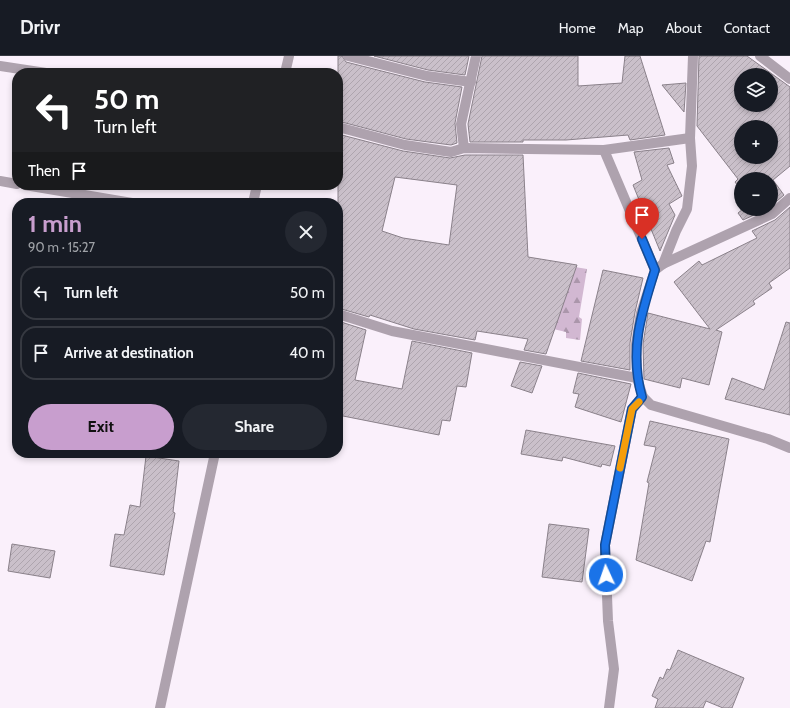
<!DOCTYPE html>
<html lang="en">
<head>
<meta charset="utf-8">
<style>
	body { margin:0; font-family:Cabin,sans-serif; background:#242831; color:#f1f3f6; height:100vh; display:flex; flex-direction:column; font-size:15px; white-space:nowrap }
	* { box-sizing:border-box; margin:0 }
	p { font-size:13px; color:#9ea1a6 }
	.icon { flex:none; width:22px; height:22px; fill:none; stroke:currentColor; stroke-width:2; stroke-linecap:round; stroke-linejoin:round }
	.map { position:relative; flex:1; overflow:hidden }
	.panel { position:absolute; left:12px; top:142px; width:331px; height:260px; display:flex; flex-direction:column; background:#171b24; border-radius:16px; box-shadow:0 2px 6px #0003 }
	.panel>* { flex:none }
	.banner { position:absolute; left:12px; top:12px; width:331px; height:122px; border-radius:16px; box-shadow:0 2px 6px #0003; background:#202124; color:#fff; overflow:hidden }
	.fabs { position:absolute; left:734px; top:12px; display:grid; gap:8px }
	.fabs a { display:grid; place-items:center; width:44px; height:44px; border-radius:50%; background:#171b24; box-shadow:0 2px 6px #0003; font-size:20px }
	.pin { position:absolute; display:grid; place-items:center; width:34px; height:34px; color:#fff; margin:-41px -17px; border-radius:50% 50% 50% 0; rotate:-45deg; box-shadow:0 0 4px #0007 }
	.pin .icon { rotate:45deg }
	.me { position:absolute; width:44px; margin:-22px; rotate:357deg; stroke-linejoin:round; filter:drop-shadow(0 0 3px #0008) }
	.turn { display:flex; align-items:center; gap:14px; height:84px; padding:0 16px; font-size:18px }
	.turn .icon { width:52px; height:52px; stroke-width:2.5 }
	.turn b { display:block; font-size:28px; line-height:34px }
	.then { display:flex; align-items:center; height:38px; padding:0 16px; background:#0003; gap:8px; font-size:15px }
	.round { display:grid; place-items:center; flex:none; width:42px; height:42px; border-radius:21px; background:#242831 }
	.summary { display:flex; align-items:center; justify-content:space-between; height:68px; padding:0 16px }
	h1 { font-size:24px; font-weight:700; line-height:30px; color:#c89ece }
	.primary-button { display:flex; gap:8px; margin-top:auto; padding:8px 16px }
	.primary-button a { flex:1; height:46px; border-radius:24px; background:#c89ece; color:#111; font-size:16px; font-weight:700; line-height:46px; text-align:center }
	.primary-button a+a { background:#242831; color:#f1f3f6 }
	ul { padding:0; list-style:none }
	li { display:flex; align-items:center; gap:12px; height:54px; margin:0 8px 6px; padding:0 8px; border:2px solid #363941; border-radius:16px }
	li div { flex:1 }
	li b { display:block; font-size:15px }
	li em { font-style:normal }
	header { display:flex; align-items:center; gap:24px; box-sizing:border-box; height:56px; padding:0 20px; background:#171b24; border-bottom:1px solid #363941 }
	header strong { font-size:19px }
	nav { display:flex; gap:22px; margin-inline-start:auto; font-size:14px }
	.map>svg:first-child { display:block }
	.forest { fill:url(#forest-firs) }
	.building { fill:url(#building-hatch); stroke:#8a818a; fill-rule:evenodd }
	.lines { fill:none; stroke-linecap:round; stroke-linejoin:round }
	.minor { stroke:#aea2ae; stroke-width:10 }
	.route-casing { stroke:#114b97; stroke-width:10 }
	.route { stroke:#1a73e8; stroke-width:7 }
	.slow { stroke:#f59e0b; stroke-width:7 }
</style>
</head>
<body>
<header>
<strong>Drivr</strong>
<nav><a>Home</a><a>Map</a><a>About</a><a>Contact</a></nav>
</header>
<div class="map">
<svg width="790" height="652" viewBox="0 0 790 652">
	<defs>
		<pattern id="forest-firs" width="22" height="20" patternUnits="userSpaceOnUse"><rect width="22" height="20" fill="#d2b8d2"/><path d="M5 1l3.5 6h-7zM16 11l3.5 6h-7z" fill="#ab96ab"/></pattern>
		<pattern id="building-hatch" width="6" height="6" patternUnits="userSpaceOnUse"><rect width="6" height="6" fill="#cac0ca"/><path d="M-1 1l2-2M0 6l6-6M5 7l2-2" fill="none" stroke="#aea5ae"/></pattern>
	</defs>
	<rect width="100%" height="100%" fill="#faf0fb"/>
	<!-- forest -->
	<path class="forest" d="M563 209 587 213 579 261 582 263 580 284 566 282V276L549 272Z"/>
	<!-- building -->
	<g class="building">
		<path d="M338 0H342L346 6 425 26 462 31 455 67 457 87 451 89 406 83 338 65Z"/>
		<path d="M374 0H469L465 19 428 14Z"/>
		<path d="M482 0H578V30L622 27 625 0H640L665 79 630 84 628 79 566 84H523V86H470L468 68Z"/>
		<path d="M699 0H747L790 31V110L773 124 784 139 771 150V123H741V134L735 126 738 123 697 70ZM741 19H771V49H741ZM741 71H771V101H741Z"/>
		<path d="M686 27 684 56 662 29Z"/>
		<path d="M338 78 403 95 450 102 465 99H523L528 201 577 209 546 298 524 294 528 283 477 275 475 284 414 273 370 259 369 261 338 252ZM395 121 457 129 449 189 403 182 382 175Z"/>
		<path d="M669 92 674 107 667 109 682 140 669 148 675 159 660 195 633 129 642 124 634 96Z"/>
		<path d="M790 151V212L769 227 772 232 753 245 755 248 716 274 722 276 709 329 682 322 680 332 644 323 643 288 648 257 710 273 674 226 699 205 702 209 757 182 752 175 775 164Z"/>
		<path d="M743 153H767L743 164 738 157Z"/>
		<path d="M603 214 643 222 635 256 630 287V314L581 305Z"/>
		<path d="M338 265 366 274 355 324 402 333 412 285 472 297 466 331 457 330 450 365 442 364 439 379 338 359Z"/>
		<path d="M786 266 790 267V359L725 343 732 322 764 334Z"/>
		<path d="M520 306 542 310 532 337 511 330Z"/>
		<path d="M578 317 631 328 621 366 575 351 579 338 573 337Z"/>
		<path d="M650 365 729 383 710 486 706 485 692 525 636 504 649 427 647 426 656 391 644 389Z"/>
		<path d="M526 374 615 390 610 410 602 408 601 411 563 401 562 405 521 398Z"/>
		<path d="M146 400 179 405 173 456 175 457 164 519 110 510 115 478 124 479 130 449 140 451Z"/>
		<path d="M549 468 589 473 582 526 542 521Z"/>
		<path d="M12 488 55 495 50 522 8 515Z"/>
		<path d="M678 594 744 622 732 652H723L706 645 703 652H655L658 643 652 640 660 621 663 623 667 613 670 614Z"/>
	</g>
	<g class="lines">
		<!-- minor -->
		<g class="minor">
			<path d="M348 0 427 20 471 26"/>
			<path d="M693 0 690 82 692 110 687 153 676 175 663 208 655 214 641 257 636 288 637 322 643 341 651 349 768 383 790 392"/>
			<path d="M760 0 790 23"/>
			<path d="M0 10 46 17"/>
			<path d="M285 17 289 0"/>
			<path d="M338 71 405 89 451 96 464 92 604 94 690 82"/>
			<path d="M464 92 461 68 476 0"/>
			<path d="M604 94 655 214"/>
			<path d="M0 125 17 128"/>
			<path d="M25 129 132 147"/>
			<path d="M253 147 257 129"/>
			<path d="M663 208 772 158 790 142"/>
			<path d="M338 258 392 275 637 322"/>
			<path d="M160 652 215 397"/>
			<path d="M609 652 614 613 608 565 605 489 632 353 643 341"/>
		</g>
	</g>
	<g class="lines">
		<defs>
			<path id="route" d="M606 519 605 489 632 353 642 341C629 295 641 258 655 214L642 183"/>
		</defs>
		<!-- route casing -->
		<use href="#route" class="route-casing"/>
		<!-- route -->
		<use href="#route" class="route"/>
		<!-- slow -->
		<path class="slow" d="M620 412 632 353 639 346"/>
	</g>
</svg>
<div class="fabs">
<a><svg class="icon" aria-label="layers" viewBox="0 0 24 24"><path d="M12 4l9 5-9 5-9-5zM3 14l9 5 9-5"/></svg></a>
<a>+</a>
<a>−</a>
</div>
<div class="pin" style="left:642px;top:183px;background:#d93025"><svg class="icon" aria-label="arrive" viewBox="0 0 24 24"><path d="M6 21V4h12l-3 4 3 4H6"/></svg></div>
<svg class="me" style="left:606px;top:519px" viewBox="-20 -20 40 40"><circle r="17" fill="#1a73e8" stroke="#fff" stroke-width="3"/><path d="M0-11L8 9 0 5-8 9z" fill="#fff"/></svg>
<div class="banner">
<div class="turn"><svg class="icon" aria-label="left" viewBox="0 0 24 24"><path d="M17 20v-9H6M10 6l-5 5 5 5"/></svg><div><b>50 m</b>Turn left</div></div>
<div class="then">Then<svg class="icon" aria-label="arrive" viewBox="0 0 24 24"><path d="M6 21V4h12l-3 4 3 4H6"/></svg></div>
</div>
<section class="panel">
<div class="summary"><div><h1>1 min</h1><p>90 m · 15:27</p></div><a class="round"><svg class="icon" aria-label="close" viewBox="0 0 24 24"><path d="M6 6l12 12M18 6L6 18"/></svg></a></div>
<ul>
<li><svg class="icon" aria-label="left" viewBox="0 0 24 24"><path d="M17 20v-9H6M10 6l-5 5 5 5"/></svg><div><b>Turn left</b></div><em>50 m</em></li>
<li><svg class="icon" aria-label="arrive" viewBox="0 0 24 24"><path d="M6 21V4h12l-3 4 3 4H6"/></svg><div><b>Arrive at destination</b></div><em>40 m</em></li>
</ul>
<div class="primary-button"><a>Exit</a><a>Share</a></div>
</section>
</div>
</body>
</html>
